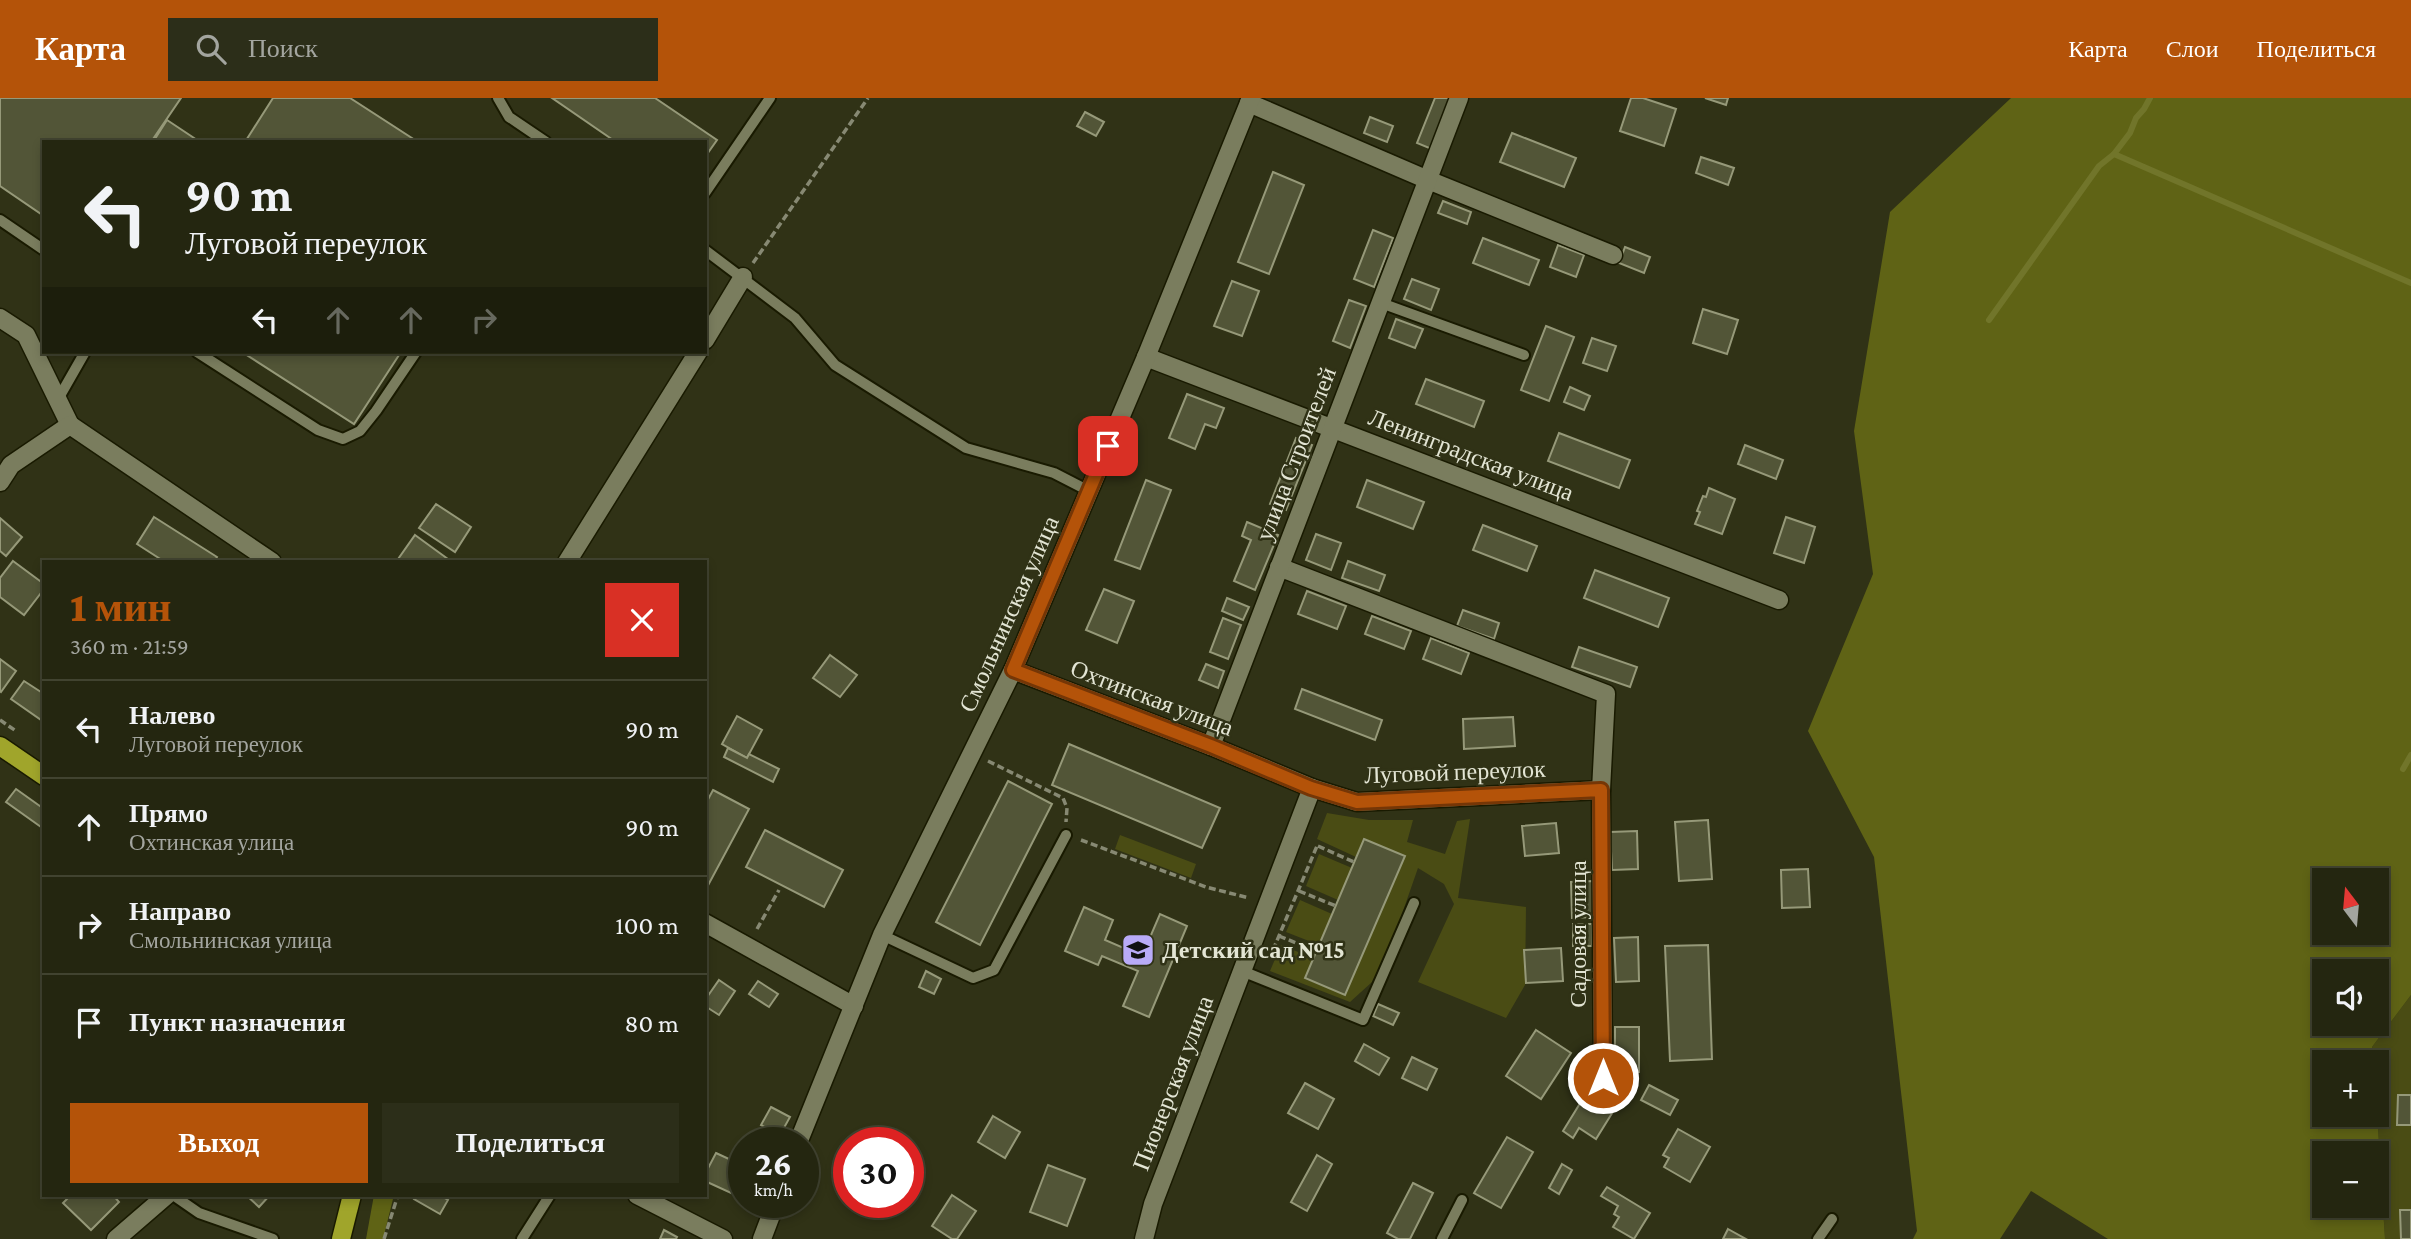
<!DOCTYPE html>
<html lang="ru">
<head>
<meta charset="utf-8">
<style>
	body { margin:0; font-family:"Crimson Pro",serif; background:#2c2e19; color:#f1f3f6; height:100vh; display:flex; flex-direction:column; font-size:26px; white-space:nowrap }
	* { box-sizing:border-box; margin:0 }
	p { font-size:23px; color:#a3a59f }
	.icon { flex:none; width:38px; height:38px; fill:none; stroke:currentColor; stroke-width:2; stroke-linecap:round; stroke-linejoin:round }
	.map { position:relative; flex:1; overflow:hidden }
	.panel { position:absolute; left:42px; top:462px; width:665px; height:637px; display:flex; flex-direction:column; background:#242610; border-radius:0px; box-shadow:0 4px 10px #0003,0 0 0 2px #414330 }
	.panel>* { flex:none }
	.top-card { position:absolute; left:42px; top:42px; width:665px; height:214px; border-radius:0px; box-shadow:0 4px 10px #0003,0 0 0 2px #414330; background:#242610; color:#f1f3f6; overflow:hidden }
	.needle { width:46px; rotate:344deg }
	.controls { position:absolute; left:2312px; top:770px; display:grid; gap:14px }
	.controls a { display:grid; place-items:center; width:77px; height:77px; border-radius:0px; background:#242610; box-shadow:0 4px 10px #0003,0 0 0 2px #414330; font-size:35px }
	.speed { position:absolute; left:728px; top:1029px; display:flex; gap:14px; font-size:35px; font-weight:700; text-align:center }
	.speed>* { display:grid; place-content:center; width:91px; height:91px; border-radius:50%; background:#242610; box-shadow:0 4px 10px #0003,0 0 0 2px #414330; line-height:1 }
	.speed small { font-size:18px; font-weight:400 }
	.speed .limit { border:10px solid #d22; background:#fff; color:#111 }
	.pin { position:absolute; display:grid; place-items:center; width:60px; height:60px; color:#fff; margin:-30px; border-radius:14px; box-shadow:0 4px 10px #0006 }
	.me { position:absolute; width:77px; margin:-38px; rotate:0deg; stroke-linejoin:round; filter:drop-shadow(0 0 5px #0008) }
	.turn { display:flex; align-items:center; gap:24px; height:147px; padding:0 28px; font-size:32px }
	.turn .icon { width:91px; height:91px; stroke-width:2.5 }
	.turn b { display:block; font-size:49px; line-height:60px }
	.lanes { display:flex; align-items:center; height:66px; padding:0 28px; background:#0003; justify-content:center; gap:35px; direction:ltr }
	.lanes .off { opacity:.35 }
	.round { display:grid; place-items:center; flex:none; width:74px; height:74px; border-radius:0px; background:#2c2e19 }
	.head { display:flex; align-items:center; justify-content:space-between; height:119px; padding:0 28px }
	h1 { font-size:42px; font-weight:800; line-height:52px; color:#b45309 }
	.primary-button { display:flex; gap:14px; margin-top:auto; padding:14px 28px }
	.primary-button a { flex:1; height:80px; border-radius:0px; background:#b45309; color:#fff; font-size:28px; font-weight:800; line-height:80px; text-align:center }
	.primary-button a+a { background:#2c2e19; color:#f1f3f6 }
	ul { padding:0; list-style:none }
	li { display:flex; align-items:center; gap:21px; height:98px; padding:0 28px; border-top:2px solid #414330 }
	li div { flex:1 }
	li b { display:block; font-size:26px }
	li em { font-style:normal }
	header { display:flex; align-items:center; gap:42px; box-sizing:border-box; height:98px; padding:0 35px; background:#b45309; color:#fff }
	header strong { font-size:33px }
	nav { display:flex; gap:38px; margin-inline-start:auto; font-size:24px }
	.search { width:490px; height:63px; background:#2c2e19; display:flex; align-items:center; gap:18px; box-sizing:border-box; padding:0 24px; border-radius:0px; color:#a3a59f; font-size:26px }
	.map>svg:first-child { display:block }
	.green { fill:#4a4c14 }
	.forest { fill:#5f6315; fill-rule:evenodd }
	.lines { fill:none; stroke-linecap:round; stroke-linejoin:round }
	.stream { stroke:#71752a; stroke-width:6 }
	.building { fill:#525537; stroke:#969979; stroke-width:2 }
	.service-casing { stroke:#191a00; stroke-width:14 }
	.minor-casing { stroke:#191a00; stroke-width:21 }
	.primary-casing { stroke:#191a00; stroke-width:21 }
	.path { stroke:#878973; stroke-width:3.5; stroke-dasharray:7 3.5; stroke-linecap:butt }
	.service { stroke:#7a7d5e; stroke-width:10 }
	.minor { stroke:#7a7d5e; stroke-width:18 }
	.primary { stroke:#a0a52b; stroke-width:18 }
	.route-casing { stroke:#753606; stroke-width:18 }
	.route { stroke:#b45309; stroke-width:12 }
	.labels { text-anchor:middle; stroke-width:5; stroke-linejoin:round; paint-order:stroke }
	.street-label { font-size:24px; fill:#e3e5d4; stroke:#303216 }
	.poi-label { font-size:24px; font-weight:bold; fill:#e3e5d4; stroke:#303216; text-anchor:start }
</style>
</head>
<body>
<header>
<strong>Карта</strong>
<div class="search"><svg class="icon" aria-label="search" viewBox="0 0 24 24"><circle cx="10" cy="10" r="6"/><path d="M15 15l6 6"/></svg>Поиск</div>
<nav><a>Карта</a><a>Слои</a><a>Поделиться</a></nav>
</header>
<div class="map">
<svg width="2411" height="1141" viewBox="0 0 2411 1141">
	<rect width="100%" height="100%" fill="#303216"/>
	<!-- green -->
	<g class="green">
		<path d="M1327 715 1369 722H1413L1407 744 1445 756 1457 723 1470 721 1458 800 1526 809 1525 887 1506 920 1418 884 1454 806 1444 786 1418 770 1389 853 1372 884 1350 904 1270 873 1281 847 1313 860 1305 881 1345 897 1405 758 1365 741 1356 759 1317 741Z"/>
		<path d="M1120 737 1196 766 1191 780 1115 751Z"/>
		<path d="M1319 756 1352 770 1338 802 1306 788Z"/>
		<path d="M1300 802 1332 816 1319 847 1286 834Z"/>
		<path d="M2411 897V1141H2385L2377 1014 2376 964H2373L2372 949Z"/>
	</g>
	<!-- forest -->
	<g class="forest">
		<path d="M2011 0H2411V897L2372 949 2373 964H2324V1017H2376L2377 1014 2385 1141H2108L2031 1093 2000 1141H1913L1917 1133 1874 759 1808 633 1873 476 1854 333 1890 114ZM2324 782H2376V835H2324ZM2324 873H2376V926H2324ZM2324 1055H2376V1108H2324Z"/>
		<path d="M374 1097H394L383 1141H366Z"/>
	</g>
	<g class="lines">
		<!-- stream -->
		<g class="stream">
			<path d="M2114 56 2130 35 2136 20 2144 11 2150 0"/>
			<path d="M1989 222 2099 68 2114 56 2411 185"/>
			<path d="M2403 671 2411 657"/>
		</g>
	</g>
	<!-- building -->
	<g class="building">
		<path d="M0 0H181L151 44H44V118L0 88Z"/>
		<path d="M273 0H350L418 44H245Z"/>
		<path d="M552 0H655L717 42 705 59V44H616Z"/>
		<path d="M1435 0H1454L1434 52 1417 45Z"/>
		<path d="M1631 0H1643L1676 11 1664 48 1620 33Z"/>
		<path d="M1705 0H1728L1726 7Z"/>
		<path d="M1085 14 1104 24 1096 38 1077 28Z"/>
		<path d="M1370 19 1393 28 1387 44 1364 35Z"/>
		<path d="M167 22 200 44H153Z"/>
		<path d="M1512 35 1576 60 1564 89 1500 64Z"/>
		<path d="M1701 59 1734 70 1728 87 1696 75Z"/>
		<path d="M1273 74 1304 87 1269 176 1238 164Z"/>
		<path d="M1443 103 1471 114 1467 126 1438 115Z"/>
		<path d="M1373 132 1393 140 1374 189 1354 181Z"/>
		<path d="M1483 140 1539 162 1529 187 1473 165Z"/>
		<path d="M1558 147 1584 157 1576 179 1550 169Z"/>
		<path d="M1625 149 1650 159 1644 175 1619 165Z"/>
		<path d="M1412 181 1439 191 1431 212 1404 201Z"/>
		<path d="M1232 183 1259 193 1242 238 1214 228Z"/>
		<path d="M1349 202 1366 208 1350 250 1333 243Z"/>
		<path d="M1703 211 1738 222 1727 256 1693 245Z"/>
		<path d="M1396 221 1423 231 1415 250 1389 240Z"/>
		<path d="M1546 228 1574 239 1549 303 1521 292Z"/>
		<path d="M1592 240 1616 248 1607 273 1583 265Z"/>
		<path d="M242 254H401L354 326Z"/>
		<path d="M1426 281 1484 303 1474 329 1416 306Z"/>
		<path d="M1570 289 1590 298 1584 312 1564 304Z"/>
		<path d="M1187 296 1224 310 1216 330 1205 326 1195 351 1169 340Z"/>
		<path d="M1559 335 1630 362 1619 390 1548 363Z"/>
		<path d="M1296 340 1312 347 1286 412 1270 406Z"/>
		<path d="M1745 347 1783 362 1776 381 1738 366Z"/>
		<path d="M1146 382 1171 392 1140 471 1115 462Z"/>
		<path d="M1367 382 1424 404 1413 431 1357 409Z"/>
		<path d="M1709 390 1735 401 1722 436 1695 426 1700 414 1697 413 1703 398 1706 399Z"/>
		<path d="M436 406 471 429 455 454 419 430Z"/>
		<path d="M154 419 217 459 214 464H165L137 446Z"/>
		<path d="M1786 419 1815 429 1804 465 1774 455Z"/>
		<path d="M0 420 22 439 6 458 0 453Z"/>
		<path d="M1247 424 1278 437 1255 492 1234 483 1251 442 1242 438Z"/>
		<path d="M1483 427 1537 448 1527 473 1473 452Z"/>
		<path d="M1316 436 1341 445 1331 472 1306 462Z"/>
		<path d="M415 437 452 464H396Z"/>
		<path d="M13 463 44 486V491L24 517 0 499V480Z"/>
		<path d="M1348 463 1385 477 1379 493 1342 480Z"/>
		<path d="M1595 472 1669 500 1658 529 1584 500Z"/>
		<path d="M1104 491 1134 503 1117 545 1086 532Z"/>
		<path d="M1307 493 1346 508 1337 531 1298 516Z"/>
		<path d="M1227 500 1249 509 1243 522 1222 513Z"/>
		<path d="M1463 512 1499 525 1494 541 1457 528Z"/>
		<path d="M1372 518 1411 533 1404 551 1365 536Z"/>
		<path d="M1223 520 1241 527 1228 561 1210 554Z"/>
		<path d="M1431 540 1469 555 1461 576 1423 561Z"/>
		<path d="M1579 549 1637 569 1630 589 1572 569Z"/>
		<path d="M830 557 857 577 840 599 813 580Z"/>
		<path d="M0 561 16 573 1 594 0 593Z"/>
		<path d="M1206 566 1224 573 1218 590 1199 582Z"/>
		<path d="M24 583 44 596V624L11 601Z"/>
		<path d="M1302 591 1382 622 1375 642 1295 611Z"/>
		<path d="M737 618 762 632 747 660 722 646Z"/>
		<path d="M1513 619 1515 648 1464 651 1463 621Z"/>
		<path d="M1069 646 1220 710 1202 750 1052 687Z"/>
		<path d="M728 650 747 660 749 656 779 671 773 684 724 659Z"/>
		<path d="M1008 683 1052 706 980 847 936 824Z"/>
		<path d="M16 691 44 711V726L41 729 6 704Z"/>
		<path d="M713 692 749 711 705 793V707Z"/>
		<path d="M1708 722 1712 781 1679 783 1675 724Z"/>
		<path d="M1556 725 1559 755 1525 758 1522 728Z"/>
		<path d="M765 732 843 772 824 809 746 769Z"/>
		<path d="M1637 733 1638 771 1612 772 1610 734Z"/>
		<path d="M1364 741 1405 758 1345 897 1305 880Z"/>
		<path d="M1808 771 1810 809 1782 810 1781 772Z"/>
		<path d="M1593 783 1594 819 1572 820 1571 784Z"/>
		<path d="M1084 809 1113 822 1105 842 1142 858 1160 816 1187 828 1149 919 1123 908 1138 873 1102 858 1098 867 1065 853Z"/>
		<rect x="1573" y="826" width="19" height="22"/>
		<path d="M1638 839 1639 883 1616 884 1614 840Z"/>
		<path d="M1708 847 1712 961 1670 963 1665 848Z"/>
		<path d="M1561 850 1563 883 1526 885 1524 852Z"/>
		<path d="M926 873 941 881 934 896 919 889Z"/>
		<path d="M719 882 735 893 719 917 705 908V902Z"/>
		<path d="M758 883 778 896 769 909 749 896Z"/>
		<path d="M1378 906 1399 915 1393 927 1373 918Z"/>
		<rect x="1615" y="929" width="24" height="45"/>
		<path d="M1536 932 1571 955 1541 1001 1506 978Z"/>
		<path d="M1364 946 1389 960 1379 977 1355 963Z"/>
		<path d="M1412 959 1437 971 1427 992 1402 980Z"/>
		<path d="M1305 985 1334 1001 1318 1031 1288 1015Z"/>
		<path d="M1592 986 1603 993 1597 1001 1614 1012 1596 1041 1579 1030 1573 1040 1563 1033Z"/>
		<path d="M1649 987 1678 1002 1670 1017 1641 1002Z"/>
		<path d="M2398 997H2411V1027H2397Z"/>
		<path d="M771 1009 790 1019 780 1037 761 1027Z"/>
		<path d="M993 1018 1020 1034 1005 1060 978 1044Z"/>
		<path d="M1678 1031 1710 1049 1690 1084 1664 1069 1669 1060 1663 1057Z"/>
		<path d="M1507 1039 1533 1054 1501 1110 1474 1095Z"/>
		<path d="M716 1055 744 1068 731 1095 705 1083V1076Z"/>
		<path d="M1317 1057 1332 1066 1307 1113 1291 1104Z"/>
		<path d="M1562 1066 1572 1072 1559 1096 1549 1090Z"/>
		<path d="M1048 1067 1085 1081 1067 1128 1030 1114Z"/>
		<path d="M1413 1085 1433 1095 1410 1141H1398L1387 1135Z"/>
		<path d="M1607 1089 1650 1115 1634 1141 1613 1129 1619 1119 1614 1116 1618 1108 1601 1098Z"/>
		<path d="M71 1097H113L119 1104 91 1132 63 1105Z"/>
		<path d="M246 1097H270L259 1109Z"/>
		<path d="M416 1097H439L448 1102 440 1116 414 1101Z"/>
		<path d="M952 1097 976 1113 957 1141H952L932 1128Z"/>
		<path d="M2400 1112H2411V1141H2401Z"/>
		<path d="M1728 1131 1746 1141H1723Z"/>
		<path d="M664 1132 677 1139 676 1141H660Z"/>
	</g>
	<g class="lines">
		<defs>
			<g id="service">
				<path d="M498 0 509 19 546 44"/>
				<path d="M705 95 770 0"/>
				<path d="M0 122 44 152"/>
				<path d="M705 152 795 220 835 267 966 350 1054 375 1089 393"/>
				<path d="M1381 205 1524 257"/>
				<path d="M197 254 318 332 343 341 360 333 376 313 416 254"/>
				<path d="M57 303 85 254"/>
				<path d="M882 837 973 880 994 872 1066 737"/>
				<path d="M1242 873 1363 922 1414 805"/>
				<path d="M173 1097 199 1115 273 1141"/>
				<path d="M522 1141 550 1097"/>
				<path d="M1442 1141 1462 1102"/>
				<path d="M1818 1141 1832 1121"/>
			</g>
			<g id="minor">
				<path d="M1249 5 1428 82 1613 157"/>
				<path d="M0 220 26 237 70 327"/>
				<path d="M705 242 743 179"/>
				<path d="M1146 259 1779 502"/>
				<path d="M0 384 11 367 70 327 272 464"/>
				<path d="M567 464 698 254"/>
				<path d="M1279 469 1606 596 1601 692 1603 980"/>
				<path d="M1013 572 1211 648 1312 690 1357 704 1601 692"/>
				<path d="M1211 648 1459 0"/>
				<path d="M705 825 854 908"/>
				<path d="M798 1045 882 837 1013 572 1146 259 1251 0"/>
				<path d="M637 1097 723 1141"/>
				<path d="M116 1141 167 1097"/>
				<path d="M762 1141 776 1104"/>
				<path d="M1144 1141 1153 1106 1312 690"/>
			</g>
			<g id="primary">
				<path d="M0 648 44 678"/>
				<path d="M341 1141 352 1097"/>
			</g>
		</defs>
		<!-- service casing -->
		<use href="#service" class="service-casing"/>
		<!-- minor casing -->
		<use href="#minor" class="minor-casing"/>
		<!-- primary casing -->
		<use href="#primary" class="primary-casing"/>
		<!-- path -->
		<g class="path">
			<path d="M753 165 868 0"/>
			<path d="M0 622 16 633"/>
			<path d="M988 663 1063 700 1067 710 1066 724"/>
			<path d="M1081 742 1206 789 1249 800"/>
			<path d="M1318 748 1354 764"/>
			<path d="M1299 793 1336 808"/>
			<path d="M757 831 779 792"/>
			<path d="M1279 838 1316 853"/>
			<path d="M1273 852 1317 748"/>
			<path d="M384 1141 398 1097"/>
		</g>
		<!-- service -->
		<use href="#service" class="service"/>
		<!-- minor -->
		<use href="#minor" class="minor"/>
		<!-- primary -->
		<use href="#primary" class="primary"/>
	</g>
	<g class="lines">
		<defs>
			<path id="route" d="M1108 348 1013 572 1211 648 1311 690 1357 704 1601 692 1603 980"/>
		</defs>
		<!-- route casing -->
		<use href="#route" class="route-casing"/>
		<!-- route -->
		<use href="#route" class="route"/>
	</g>
	<!-- icons -->
	<defs>
		<symbol id="school-square" viewBox="-11 -11 22 22"><rect x="-9" y="-9" width="18" height="18" rx="4" fill="#b9abf7" stroke="#303216"/><path d="M0-5L7-2L0 1L-7-2ZM-4 1L0 2.5L4 1V4Q0 6-4 4Z" fill="#111"/></symbol>
	</defs>
	<g fill-rule="evenodd">
		<use href="#school-square" x="1119" y="833" width="38" height="38"/>
	</g>
	<g class="labels">
		<!-- street labels -->
		<g class="street-label">
			<text transform="translate(1296 356) rotate(-69)" y="8">улица Строителей</text>
			<text transform="translate(1471 357) rotate(21)" y="8">Ленинградская улица</text>
			<text transform="translate(1009 516) rotate(-66)" y="8">Смольнинская улица</text>
			<text transform="translate(1152 600) rotate(21)" y="8">Охтинская улица</text>
			<text transform="translate(1455 674) rotate(-2)" y="8">Луговой переулок</text>
			<text transform="translate(1578 836) rotate(-90)" y="8">Садовая улица</text>
			<text transform="translate(1173 985) rotate(-69)" y="8">Пионерская улица</text>
		</g>
		<!-- poi labels -->
		<g class="poi-label">
			<text x="1162" y="860">Детский сад №15</text>
		</g>
	</g>
</svg>
<div class="controls">
<a><svg class="needle" viewBox="-14 -14 28 28"><path d="M0-13l5 13h-10z" fill="#e53935"/><path d="M0 13l5-13h-10z" fill="#a3a59f"/></svg></a>
<a><svg class="icon" aria-label="sound" viewBox="0 0 24 24"><path d="M4 9h4l5-4v14l-5-4H4zM17 9q2 3 0 6"/></svg></a>
<a>+</a>
<a>−</a>
</div>
<div class="speed"><div>26<small>km/h</small></div><div class="limit">30</div></div>
<div class="pin" style="left:1108px;top:348px;background:#d93025"><svg class="icon" aria-label="arrive" viewBox="0 0 24 24"><path d="M6 21V4h12l-3 4 3 4H6"/></svg></div>
<svg class="me" style="left:1603px;top:980px" viewBox="-20 -20 40 40"><circle r="17" fill="#b45309" stroke="#fff" stroke-width="3"/><path d="M0-11L8 9 0 5-8 9z" fill="#fff"/></svg>
<div class="top-card">
<div class="turn"><svg class="icon" aria-label="left" viewBox="0 0 24 24"><path d="M17 20v-9H6M10 6l-5 5 5 5"/></svg><div><b>90 m</b>Луговой переулок</div></div>
<div class="lanes"><svg class="icon" aria-label="left" viewBox="0 0 24 24"><path d="M17 20v-9H6M10 6l-5 5 5 5"/></svg><svg class="icon off" aria-label="ahead" viewBox="0 0 24 24"><path d="M12 20V5M6 11l6-6 6 6"/></svg><svg class="icon off" aria-label="ahead" viewBox="0 0 24 24"><path d="M12 20V5M6 11l6-6 6 6"/></svg><svg class="icon off" aria-label="right" viewBox="0 0 24 24"><path d="M7 20v-9h11M14 6l5 5-5 5"/></svg></div>
</div>
<section class="panel">
<div class="head"><div><h1>1 мин</h1><p>360 m · 21:59</p></div><a class="round" style="background:#d93025;color:#fff"><svg class="icon" aria-label="close" viewBox="0 0 24 24"><path d="M6 6l12 12M18 6L6 18"/></svg></a></div>
<ul>
<li><svg class="icon" aria-label="left" viewBox="0 0 24 24"><path d="M17 20v-9H6M10 6l-5 5 5 5"/></svg><div><b>Налево</b><p>Луговой переулок</p></div><em>90 m</em></li>
<li><svg class="icon" aria-label="ahead" viewBox="0 0 24 24"><path d="M12 20V5M6 11l6-6 6 6"/></svg><div><b>Прямо</b><p>Охтинская улица</p></div><em>90 m</em></li>
<li><svg class="icon" aria-label="right" viewBox="0 0 24 24"><path d="M7 20v-9h11M14 6l5 5-5 5"/></svg><div><b>Направо</b><p>Смольнинская улица</p></div><em>100 m</em></li>
<li><svg class="icon" aria-label="arrive" viewBox="0 0 24 24"><path d="M6 21V4h12l-3 4 3 4H6"/></svg><div><b>Пункт назначения</b></div><em>80 m</em></li>
</ul>
<div class="primary-button"><a>Выход</a><a>Поделиться</a></div>
</section>
</div>
</body>
</html>
